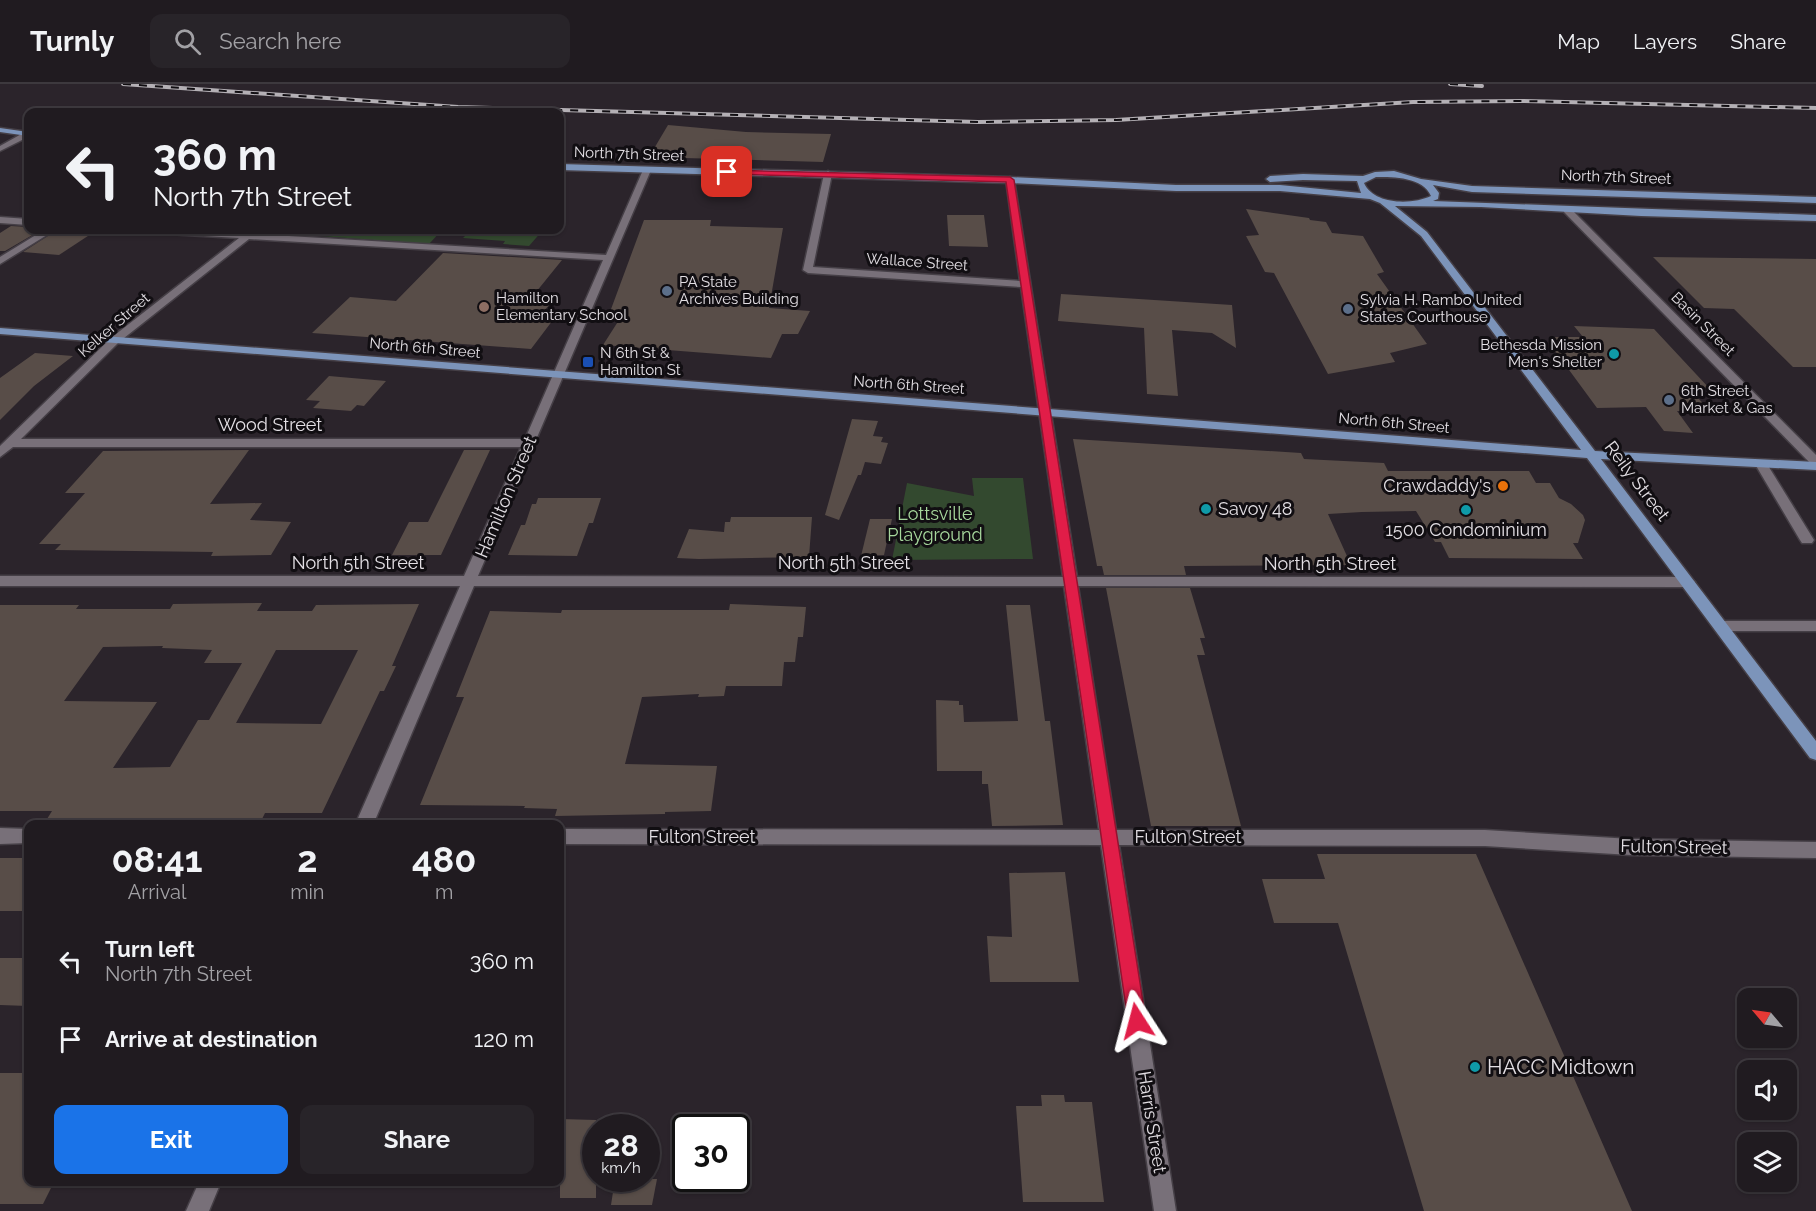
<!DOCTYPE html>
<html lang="en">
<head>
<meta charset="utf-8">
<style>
	body { margin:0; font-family:Raleway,sans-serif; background:#282429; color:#f1f3f6; height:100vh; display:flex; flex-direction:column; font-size:22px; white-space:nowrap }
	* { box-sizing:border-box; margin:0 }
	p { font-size:20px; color:#a2a1a5 }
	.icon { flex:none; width:33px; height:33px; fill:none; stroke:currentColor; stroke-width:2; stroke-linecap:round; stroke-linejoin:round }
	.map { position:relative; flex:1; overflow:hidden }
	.side { position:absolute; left:24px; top:736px; width:540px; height:366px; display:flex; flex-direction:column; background:#201b20; border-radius:12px; box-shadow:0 2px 4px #0004,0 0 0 2px #3d393e }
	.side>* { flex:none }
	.top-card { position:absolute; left:24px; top:24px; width:540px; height:126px; border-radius:12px; box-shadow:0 2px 4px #0004,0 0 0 2px #3d393e; background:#201b20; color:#f1f3f6; overflow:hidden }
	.needle { width:39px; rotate:299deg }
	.buttons { position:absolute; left:1737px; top:904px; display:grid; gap:12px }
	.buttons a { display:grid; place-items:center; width:60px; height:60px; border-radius:12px; background:#201b20; box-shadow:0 2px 4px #0004,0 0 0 2px #3d393e; font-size:30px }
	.speed { position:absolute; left:582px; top:1030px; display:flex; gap:12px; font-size:30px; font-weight:700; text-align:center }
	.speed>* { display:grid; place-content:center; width:78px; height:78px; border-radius:50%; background:#201b20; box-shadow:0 2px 4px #0004,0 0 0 2px #3d393e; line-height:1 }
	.speed small { font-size:15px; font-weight:400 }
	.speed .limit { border:3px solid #111; border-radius:9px; background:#fff; color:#111 }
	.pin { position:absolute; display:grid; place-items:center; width:51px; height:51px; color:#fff; margin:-26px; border-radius:12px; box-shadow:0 3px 9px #0006 }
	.me { position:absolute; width:66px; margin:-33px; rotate:351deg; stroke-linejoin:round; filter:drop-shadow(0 0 4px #0008) }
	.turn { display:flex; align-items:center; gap:21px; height:126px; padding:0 30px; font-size:27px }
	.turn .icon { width:78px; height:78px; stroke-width:2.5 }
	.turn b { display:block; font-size:42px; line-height:51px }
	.eta { display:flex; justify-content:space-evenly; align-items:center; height:102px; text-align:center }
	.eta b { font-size:36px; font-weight:700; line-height:42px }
	.action { display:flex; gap:12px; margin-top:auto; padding:12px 30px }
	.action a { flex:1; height:69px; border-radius:12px; background:#1a73e8; color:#fff; font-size:24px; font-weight:700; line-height:69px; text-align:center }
	.action a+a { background:#282429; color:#f1f3f6 }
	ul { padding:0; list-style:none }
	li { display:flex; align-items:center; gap:18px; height:78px; padding:0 30px }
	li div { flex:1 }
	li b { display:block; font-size:22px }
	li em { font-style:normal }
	header { display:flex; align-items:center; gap:36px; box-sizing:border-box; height:84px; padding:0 30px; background:#201b20; border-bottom:2px solid #3d393e }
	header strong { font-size:28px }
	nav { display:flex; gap:33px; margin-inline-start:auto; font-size:21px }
	.search { width:420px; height:54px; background:#282429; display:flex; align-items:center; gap:15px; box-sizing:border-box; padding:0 21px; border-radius:12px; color:#a2a1a5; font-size:22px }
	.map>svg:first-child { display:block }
	.green { fill:#33492f }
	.building { fill:#584d48; fill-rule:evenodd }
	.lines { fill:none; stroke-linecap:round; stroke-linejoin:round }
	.minor-casing { stroke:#453f46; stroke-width:3 }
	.major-casing { stroke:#453f46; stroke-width:3 }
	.minor { fill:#787079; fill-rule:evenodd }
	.major { fill:#7c94ba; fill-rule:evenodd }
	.rail-casing { stroke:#b4b0b5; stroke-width:4 }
	.rail { stroke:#110e12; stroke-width:2; stroke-dasharray:8; stroke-linecap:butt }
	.route { fill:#e11d48; stroke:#92132f; stroke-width:1.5 }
	.service-dot { fill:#5c6f8a; stroke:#110e12; stroke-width:2 }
	.education-dot { fill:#8d6e63; stroke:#110e12; stroke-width:2 }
	.culture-dot { fill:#0f9aa8; stroke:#110e12; stroke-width:2 }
	.transit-dot { fill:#1a4fb4; stroke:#110e12; stroke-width:2 }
	.food-dot { fill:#e8710a; stroke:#110e12; stroke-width:2 }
	.labels { text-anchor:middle; stroke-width:6; stroke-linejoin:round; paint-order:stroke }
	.far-street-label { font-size:15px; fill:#e3dfe4; stroke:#110e12 }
	.far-poi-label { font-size:15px; fill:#e3dfe4; stroke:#110e12; text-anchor:start }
	.street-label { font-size:18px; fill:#e3dfe4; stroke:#110e12 }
	.poi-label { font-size:18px; fill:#e3dfe4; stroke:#110e12; text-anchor:end }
	.park-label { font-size:18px; fill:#a6d79c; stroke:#110e12 }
	.near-poi-label { font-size:21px; fill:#e3dfe4; stroke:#110e12; text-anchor:start }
</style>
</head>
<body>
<header>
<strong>Turnly</strong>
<div class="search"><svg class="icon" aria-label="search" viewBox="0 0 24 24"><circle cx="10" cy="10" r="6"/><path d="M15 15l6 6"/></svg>Search here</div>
<nav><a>Map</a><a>Layers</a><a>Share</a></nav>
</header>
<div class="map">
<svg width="1816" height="1127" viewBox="0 0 1816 1127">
	<rect width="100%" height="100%" fill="#2b242b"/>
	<!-- green -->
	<g class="green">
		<path d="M268 146H442L429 160 265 148Z"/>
		<path d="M471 146H543L529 162 503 160 505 157 463 154Z"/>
		<path d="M972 394H1023L1033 475 892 476 907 399 974 412Z"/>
	</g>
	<!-- building -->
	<g class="building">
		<path d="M668 41 746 48 831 50 823 78 649 73Z"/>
		<path d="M1246 125 1309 134 1310 136 1326 138 1332 149 1363 152 1384 188 1377 190 1427 260 1390 269 1395 278 1328 290 1274 189 1265 188 1246 152 1259 151Z"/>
		<path d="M947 131H984L988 163 949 162Z"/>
		<path d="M644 136H711L710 142 783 144 769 224 810 227 798 250H782L771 274 603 261 619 236H607Z"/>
		<path d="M11 142 28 143V146H41L5 167H0V149Z"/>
		<path d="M57 146H97L59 171 23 168Z"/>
		<path d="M443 169 562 176 528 218 550 220 544 227 559 228 531 265 312 249 350 213 396 217Z"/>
		<path d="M1653 173 1816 175V283H1793L1734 225 1704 224Z"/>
		<path d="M1061 210 1232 221 1236 264 1212 249 1172 246 1178 312 1147 310 1144 244 1058 237Z"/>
		<path d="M1574 242 1654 245 1709 304 1687 302 1710 327H1677L1693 349 1664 347 1646 323 1597 324 1550 260H1556L1551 253H1583Z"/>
		<path d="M35 269 73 272 34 302 0 336V294Z"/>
		<path d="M329 292 386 297 364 322 357 321 351 327 313 324 320 317 306 316Z"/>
		<path d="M852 335 878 337 873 352 883 353 881 358 888 359 881 380 865 378 861 391H858L839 436 825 431Z"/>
		<path d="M1073 355 1301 369 1304 375 1384 379 1388 387H1529L1536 399H1550L1559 414 1571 420 1583 431 1585 436 1578 459H1573L1583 475 1449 474 1441 458H1435L1416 427 1362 428 1328 430 1351 481 1184 482 1186 491H1104L1102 482H1097Z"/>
		<path d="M249 366 210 420 262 419 250 436 291 438 271 471 211 472 213 468 55 466 61 460H39L85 409H65L103 367Z"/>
		<path d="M464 366H490L441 471H392L409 438H428Z"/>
		<path d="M538 414H601L593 439H589L577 472 508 471 521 441H525L532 420H536Z"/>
		<path d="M731 433H812L809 473 699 475 677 474 689 445 724 448 725 438H730Z"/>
		<path d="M870 435H892L884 471 861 472Z"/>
		<path d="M1106 504H1190L1205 554H1200L1205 571H1197L1241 742H1151Z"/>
		<path d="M262 519 257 527H312L316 521 419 520 392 582H396L384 607H380L322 729H265L262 735 173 736 174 734 47 735 52 727H0V521H79L76 525H170L173 520ZM163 562 162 564 212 566 204 579H242L209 636H198L170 683 113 684 157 618 64 617 103 563ZM276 566H358L321 640 236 639Z"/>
		<path d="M730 520 806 523 803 553H798L795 578H784L782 602H726L724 612 698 613 699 610 642 613 625 680 717 682 711 727 665 728V730L555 732 557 725 524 724 525 722 420 721 464 613H456L490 527 561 529 562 526H729Z"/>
		<path d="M1006 521H1030L1045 637H1050L1063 741 992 742 988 700H982V687H937L936 616 959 617V621H963L964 638 1018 637Z"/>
		<path d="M1317 770H1476L1632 1127H1424L1338 839H1274L1262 795H1325Z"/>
		<rect x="0" y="774" width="28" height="53"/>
		<path d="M1065 788 1079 898H990L987 852 1012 853 1009 789Z"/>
		<path d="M0 874H28V922L0 921Z"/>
		<path d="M0 989H28V1098H54L43 1120H0Z"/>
		<path d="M1041 1011H1064L1065 1018H1092L1104 1118H1023L1016 1022H1042Z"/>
		<path d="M560 1035 596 1036V1114H560Z"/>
		<path d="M615 1095H657L652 1121H611Z"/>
	</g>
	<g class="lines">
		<defs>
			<g id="minor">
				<path d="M25 48H28V53L0 67V62Z"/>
				<path d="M647 83 651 86 478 492 1063 493 1021 203 808 189 803 186 824 90 828 87 832 90 813 183 1020 197 1006 96 1010 93 1014 96 1077 493H1688L1695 498 1688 503 1078 502 1116 746H1485L1631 755 1816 758V774L1631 771 1485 762 1119 761 1176 1127H1154L1101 761 560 760V745L1099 746 1064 502H474L373 741H355L460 502H0V492H464L521 363H13L0 373V362L111 254 239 154 150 149 146 146 245 149 251 146 255 150 606 171 643 86ZM249 155 603 176 525 355H21L119 258Z"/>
				<path d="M1564 124H1570L1816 371V382L1812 381 1564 128Z"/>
				<path d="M0 133 28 135V141L0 139Z"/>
				<path d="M44 146H55L0 180V173Z"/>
				<path d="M1761 376 1767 380 1814 456 1812 459H1802L1800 456 1755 380Z"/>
				<path d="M1721 537H1816V547H1721L1714 542Z"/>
				<path d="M0 744 28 745V759L0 760Z"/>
				<path d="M199 1098H221L209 1127H186Z"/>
			</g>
			<g id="major">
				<path d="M0 44 28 48V52L0 48Z"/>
				<path d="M560 80 1010 93 1176 101H1280L1361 109 1357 97 1303 96 1270 98 1266 95 1270 92 1303 90 1363 92 1375 88 1394 87 1421 95 1472 102 1816 113V119L1472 108 1433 101 1439 109 1438 115 1433 117 1816 131V137L1641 132 1481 123 1395 122 1427 148 1595 367 1816 378V386L1601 375 1816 657V676L1810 674 1587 374 0 250V244L1581 366 1421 152 1380 119 1370 115 1280 107H1176L1010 99 560 86ZM1376 93C1394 93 1423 93 1431 112 1412 121 1374 121 1364 99Z"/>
			</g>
		</defs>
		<!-- minor casing -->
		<use href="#minor" class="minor-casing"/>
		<!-- major casing -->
		<use href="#major" class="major-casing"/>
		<!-- minor -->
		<use href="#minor" class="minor"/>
		<!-- major -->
		<use href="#major" class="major"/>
		<defs>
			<g id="rail">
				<path d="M123 0 458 23 978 38 1116 36 1413 18 1522 17 1816 24"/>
				<path d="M1450 0 1482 2"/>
			</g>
		</defs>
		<!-- rail casing -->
		<use href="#rail" class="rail-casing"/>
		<!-- rail -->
		<use href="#rail" class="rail"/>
	</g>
	<!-- route -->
	<path class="route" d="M724 86 1010 93 1014 96 1146 937 1143 944 1137 946 1130 944 1128 937 1006 98 727 90 723 88Z"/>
	<!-- markers -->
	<g class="service-dot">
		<circle cx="667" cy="207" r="6"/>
		<circle cx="1348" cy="225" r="6"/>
		<circle cx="1669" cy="316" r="6"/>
	</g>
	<circle class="education-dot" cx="484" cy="223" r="6"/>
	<g class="culture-dot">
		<circle cx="1614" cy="270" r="6"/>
		<circle cx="1206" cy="425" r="6"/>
		<circle cx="1466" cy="426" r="6"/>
		<circle cx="1475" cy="983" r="6"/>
	</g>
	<rect class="transit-dot" x="582" y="272" width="12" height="12" rx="3"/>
	<circle class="food-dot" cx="1503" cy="402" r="6"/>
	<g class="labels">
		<!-- far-street labels -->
		<g class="far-street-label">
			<text transform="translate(629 70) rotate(2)" y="5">North 7th Street</text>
			<text transform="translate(1616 93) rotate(2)" y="5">North 7th Street</text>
			<text transform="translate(917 178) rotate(4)" y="5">Wallace Street</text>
			<text transform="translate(1703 240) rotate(45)" y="5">Basin Street</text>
			<text transform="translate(114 241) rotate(-41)" y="5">Kelker Street</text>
			<text transform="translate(425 264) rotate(5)" y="5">North 6th Street</text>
			<text transform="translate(909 301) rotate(4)" y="5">North 6th Street</text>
			<text transform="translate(1394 339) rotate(5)" y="5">North 6th Street</text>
		</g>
		<!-- far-poi labels -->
		<g class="far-poi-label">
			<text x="679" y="203">PA State<tspan x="679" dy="17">Archives Building</tspan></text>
			<text x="496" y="219">Hamilton<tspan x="496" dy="17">Elementary School</tspan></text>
			<text x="1360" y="221">Sylvia H. Rambo United<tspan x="1360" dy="17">States Courthouse</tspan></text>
			<text x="1602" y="266" text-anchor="end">Bethesda Mission<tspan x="1602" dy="17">Men's Shelter</tspan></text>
			<text x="600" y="274">N 6th St &amp;<tspan x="600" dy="17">Hamilton St</tspan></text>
			<text x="1681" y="312">6th Street<tspan x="1681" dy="17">Market &amp; Gas</tspan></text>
		</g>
		<!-- street labels -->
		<g class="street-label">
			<text x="270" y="347">Wood Street</text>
			<text transform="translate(1637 397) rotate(53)" y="6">Reily Street</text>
			<text transform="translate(506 413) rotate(-67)" y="6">Hamilton Street</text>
			<text x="358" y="485">North 5th Street</text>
			<text x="844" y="485">North 5th Street</text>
			<text x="1330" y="486">North 5th Street</text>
			<text x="702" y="759">Fulton Street</text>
			<text x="1188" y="759">Fulton Street</text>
			<text transform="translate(1674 763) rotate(1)" y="6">Fulton Street</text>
			<text transform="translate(1152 1038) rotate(81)" y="6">Harris Street</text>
		</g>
		<!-- poi labels -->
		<g class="poi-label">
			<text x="1491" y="408">Crawdaddy's</text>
			<text x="1218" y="431" text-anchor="start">Savoy 48</text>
			<text x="1466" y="452" text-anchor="middle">1500 Condominium</text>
		</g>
		<!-- park labels -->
		<g class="park-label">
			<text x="935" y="436">Lottsville<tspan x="935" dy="21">Playground</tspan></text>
		</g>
		<!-- near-poi labels -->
		<g class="near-poi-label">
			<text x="1487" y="990">HACC Midtown</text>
		</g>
	</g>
</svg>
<div class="buttons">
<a><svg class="needle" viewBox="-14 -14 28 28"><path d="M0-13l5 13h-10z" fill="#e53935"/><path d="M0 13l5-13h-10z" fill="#a2a1a5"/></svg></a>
<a><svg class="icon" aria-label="sound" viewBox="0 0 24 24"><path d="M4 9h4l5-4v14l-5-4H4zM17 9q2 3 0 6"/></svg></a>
<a><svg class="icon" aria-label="layers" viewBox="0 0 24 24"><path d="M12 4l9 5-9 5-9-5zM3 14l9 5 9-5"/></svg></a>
</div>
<div class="speed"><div>28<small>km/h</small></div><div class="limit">30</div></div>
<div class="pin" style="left:727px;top:88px;background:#d93025"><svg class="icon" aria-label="arrive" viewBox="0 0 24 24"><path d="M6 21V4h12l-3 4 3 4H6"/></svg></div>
<svg class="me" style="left:1137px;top:937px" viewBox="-20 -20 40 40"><path d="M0-17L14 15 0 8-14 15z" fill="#e11d48" stroke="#fff" stroke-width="4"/></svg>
<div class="top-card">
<div class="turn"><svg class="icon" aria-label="left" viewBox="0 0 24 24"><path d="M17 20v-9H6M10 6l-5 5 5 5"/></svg><div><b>360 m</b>North 7th Street</div></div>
</div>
<section class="side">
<div class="eta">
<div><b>08:41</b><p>Arrival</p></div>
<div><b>2</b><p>min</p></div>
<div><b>480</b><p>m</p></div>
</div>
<ul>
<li><svg class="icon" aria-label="left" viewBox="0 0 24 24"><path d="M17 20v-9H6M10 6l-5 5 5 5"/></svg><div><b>Turn left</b><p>North 7th Street</p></div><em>360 m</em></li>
<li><svg class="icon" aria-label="arrive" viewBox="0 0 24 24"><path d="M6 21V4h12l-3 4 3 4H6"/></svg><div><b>Arrive at destination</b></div><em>120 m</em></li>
</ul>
<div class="action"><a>Exit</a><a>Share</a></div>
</section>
</div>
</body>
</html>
